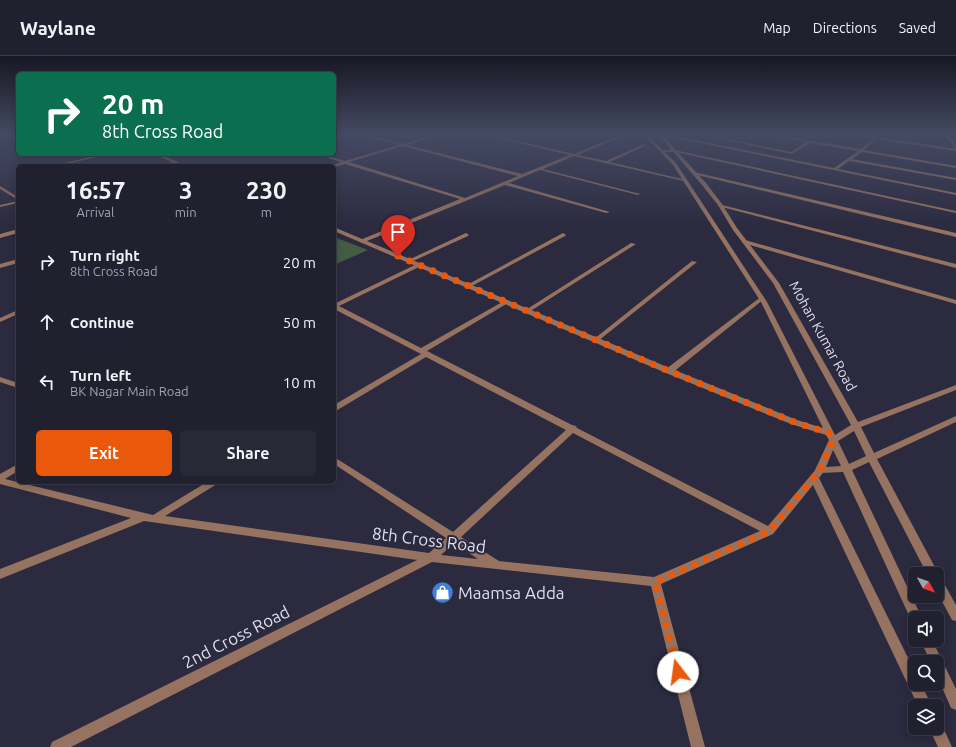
<!DOCTYPE html>
<html lang="en">
<head>
<meta charset="utf-8">
<style>
	body { margin:0; font-family:Ubuntu,sans-serif; background:#282837; color:#f1f3f6; height:100vh; display:flex; flex-direction:column; font-size:15px; white-space:nowrap }
	* { box-sizing:border-box; margin:0 }
	p { font-size:13px; color:#a2a3aa }
	.icon { flex:none; width:22px; height:22px; fill:none; stroke:currentColor; stroke-width:2; stroke-linecap:round; stroke-linejoin:round }
	.map { position:relative; flex:1; overflow:hidden }
	.panel { position:absolute; left:16px; top:108px; width:320px; height:320px; display:flex; flex-direction:column; background:#20202f; border-radius:6px; box-shadow:0 2px 10px #0003,0 0 0 1px #3d3e4b }
	.panel>* { flex:none }
	.hud { position:absolute; left:16px; top:16px; width:320px; height:84px; border-radius:6px; box-shadow:0 2px 10px #0003,0 0 0 1px #3d3e4b; background:#0b6e4f; color:#fff; overflow:hidden }
	.needle { width:26px; rotate:130deg }
	.tools { position:absolute; left:908px; top:511px; display:grid; gap:8px }
	.tools a { display:grid; place-items:center; width:36px; height:36px; border-radius:6px; background:#20202f; box-shadow:0 2px 10px #0003,0 0 0 1px #3d3e4b; font-size:20px }
	.pin { position:absolute; display:grid; place-items:center; width:34px; height:34px; color:#fff; margin:-41px -17px; border-radius:50% 50% 50% 0; rotate:-45deg; box-shadow:0 0 4px #0007 }
	.pin .icon { rotate:45deg }
	.me { position:absolute; width:44px; margin:-22px; rotate:345deg; stroke-linejoin:round; filter:drop-shadow(0 0 3px #0008) }
	.turn { display:flex; align-items:center; gap:14px; height:84px; padding:0 20px; font-size:18px }
	.turn .icon { width:52px; height:52px; stroke-width:2.5 }
	.turn b { display:block; font-size:28px; line-height:34px }
	.eta { display:flex; justify-content:space-evenly; align-items:center; height:68px; text-align:center }
	.eta b { font-size:24px; font-weight:700; line-height:28px }
	.button { display:flex; gap:8px; margin-top:auto; padding:8px 20px }
	.button a { flex:1; height:46px; border-radius:6px; background:#ea580c; color:#fff; font-size:16px; font-weight:700; line-height:46px; text-align:center }
	.button a+a { background:#282837; color:#f1f3f6 }
	ul { padding:0; list-style:none }
	li { display:flex; align-items:center; gap:12px; height:60px; padding:0 20px }
	li div { flex:1 }
	li b { display:block; font-size:15px }
	li em { font-style:normal }
	header { display:flex; align-items:center; gap:24px; box-sizing:border-box; height:56px; padding:0 20px; background:#20202f; border-bottom:1px solid #3d3e4b }
	header strong { font-size:19px }
	nav { display:flex; gap:22px; margin-inline-start:auto; font-size:14px }
	.map>svg:first-child { display:block }
	.green { fill:#435c42 }
	.lines { fill:none; stroke-linecap:round; stroke-linejoin:round }
	.minor { fill:#967360; fill-rule:evenodd }
	.tertiary { fill:#967360; fill-rule:evenodd }
	.route { stroke:#ea580c; stroke-width:7; stroke-dasharray:0 12.6 }
	.labels { text-anchor:middle; stroke-width:4; stroke-linejoin:round; paint-order:stroke }
	.street-label { font-size:14px; fill:#dfdfee; stroke:#2b2a3f }
	.near-street-label { font-size:17px; fill:#dfdfee; stroke:#2b2a3f }
	.near-poi-label { font-size:17px; fill:#dfdfee; stroke:#2b2a3f; text-anchor:start }
</style>
</head>
<body>
<header>
<strong>Waylane</strong>
<nav><a>Map</a><a>Directions</a><a>Saved</a></nav>
</header>
<div class="map">
<svg width="956" height="691" viewBox="0 0 956 691">
	<rect width="100%" height="100%" fill="#2b2a3f"/>
	<!-- green -->
	<path class="green" d="M334 181 368 194 334 209Z"/>
	<g class="lines">
		<!-- minor -->
		<g class="minor">
			<path d="M355 77H360L403 88 439 77H444L407 89 522 118 570 99 476 77H481L574 98 626 77H630L578 99 606 105 644 88 645 90 610 106 686 124 684 125 574 100 543 113 640 138 638 139 540 114 509 127 610 156 606 157 505 129 362 187 360 186V184L460 143 345 108 334 111 331 110 341 106 316 98H322L345 105 399 89ZM403 90 518 120 465 142 349 106Z"/>
			<path d="M644 77H660L834 112 858 95 810 87 792 98 711 81 721 77H726L717 81 791 96 806 86 758 77H764L861 93 873 83 842 78 840 77 875 81 879 77H883L878 81 956 93V95L876 83 864 94 956 110V112L862 96 852 103 956 122V124L849 105 838 113 956 137V139L656 78 645 79Z"/>
			<path d="M662 94H675L956 155V157L675 96H661Z"/>
			<path d="M102 98H109L59 110 56 109Z"/>
			<path d="M176 105 177 107 166 110H159Z"/>
			<path d="M694 116 956 177V181L693 118 692 117Z"/>
			<path d="M0 130 18 141V144L0 133Z"/>
			<path d="M18 145V147L0 151V149Z"/>
			<path d="M718 148 956 208V212L718 150Z"/>
			<path d="M18 173V177L0 182V178Z"/>
			<path d="M466 177 469 179 468 180 411 206 406 205Z"/>
			<path d="M563 177 566 179 565 180 470 231H466L465 230Z"/>
			<path d="M745 184 956 244V248L743 187 742 186Z"/>
			<path d="M631 187 636 188 529 256 527 257 524 255Z"/>
			<path d="M18 203V207L0 212V208Z"/>
			<path d="M692 205 697 206 598 285H594L593 284 594 283Z"/>
			<path d="M419 207 421 208V210L339 250 421 292 504 245H508V247L427 295 572 369 576 370 577 372 768 470 817 412H823L825 414 819 422 915 616V628H921L932 650H918L813 429 773 478 661 528 705 691H691L651 530 432 506 71 691H50L52 686 417 504 144 465 0 523V513L131 462 0 428V418L18 408V415L5 423 153 459 207 426H219L217 428 165 460 429 497 446 482 334 408V401L453 476 566 374 426 301 334 356V349L421 298 334 253V248ZM573 377 760 475 654 521 499 505 461 481ZM454 487 478 503 441 499Z"/>
			<path d="M762 240 764 241V243L672 317H666L665 315 666 313Z"/>
			<path d="M18 254V258L0 266V262Z"/>
			<path d="M0 321 18 327V332L0 326Z"/>
			<path d="M937 666 941 667 952 691H938L929 672H937Z"/>
		</g>
		<!-- tertiary -->
		<g class="tertiary">
			<path d="M645 77H649L647 78 676 107 767 246 835 379 851 369 773 227 733 174 718 149 702 129 663 84 653 77H657L665 82 706 127 722 148 737 172 779 227 858 366 956 329V334L861 371 874 397 956 360V366L877 403 937 515 938 518 937 520 941 522 956 549V565L952 564 937 536V518H927L869 406 852 414 922 562H915V567L912 566 843 416 820 417 817 416 815 414 829 384 826 379 791 368 666 317 334 175V171L336 172 672 313 797 364 823 372 761 246 673 109 644 79ZM854 375 866 400 849 408 838 385ZM833 394 841 410 826 411Z"/>
			<path d="M944 77H948L956 90V94Z"/>
			<path d="M154 98H159L187 110H181Z"/>
			<path d="M920 584H932L956 633V654L951 652 937 620V606H931Z"/>
		</g>
	</g>
	<!-- sky -->
	<linearGradient id="sky" x2="0" y2="1"><stop stop-color="#181723"/><stop offset="0.45" stop-color="#444a63"/><stop offset="1" stop-color="#444a63" stop-opacity="0"/></linearGradient>
	<rect width="956" height="173" fill="url(#sky)"/>
	<g class="lines">
		<!-- route -->
		<path class="route" d="M398 200 669 315 794 366 829 377 833 384 820 414 769 475 655 526 678 616"/>
	</g>
	<!-- icons -->
	<defs>
		<symbol id="shop-disc" viewBox="-11 -11 22 22"><circle r="9.5" fill="#3f7fe0" stroke="#2b2a3f"/><path d="M-5-2.5h2.3a2.7 3.5 0 0 1 5.4 0H5L5.5 6h-11ZM-1.5-2.5h3a1.5 2.3 0 0 0-3 0Z" fill="#fff"/></symbol>
	</defs>
	<g fill-rule="evenodd">
		<use href="#shop-disc" x="430" y="524" width="25" height="25"/>
	</g>
	<g class="labels">
		<!-- street labels -->
		<g class="street-label">
			<text transform="translate(823 280) rotate(61)" y="5">Mohan Kumar Road</text>
		</g>
		<!-- near-street labels -->
		<g class="near-street-label">
			<text transform="translate(429 484) rotate(7)" y="6">8th Cross Road</text>
			<text transform="translate(236 581) rotate(-27)" y="6">2nd Cross Road</text>
		</g>
		<!-- near-poi labels -->
		<g class="near-poi-label">
			<text x="458" y="543">Maamsa Adda</text>
		</g>
	</g>
</svg>
<div class="tools">
<a><svg class="needle" viewBox="-14 -14 28 28"><path d="M0-13l5 13h-10z" fill="#e53935"/><path d="M0 13l5-13h-10z" fill="#a2a3aa"/></svg></a>
<a><svg class="icon" aria-label="sound" viewBox="0 0 24 24"><path d="M4 9h4l5-4v14l-5-4H4zM17 9q2 3 0 6"/></svg></a>
<a><svg class="icon" aria-label="search" viewBox="0 0 24 24"><circle cx="10" cy="10" r="6"/><path d="M15 15l6 6"/></svg></a>
<a><svg class="icon" aria-label="layers" viewBox="0 0 24 24"><path d="M12 4l9 5-9 5-9-5zM3 14l9 5 9-5"/></svg></a>
</div>
<div class="pin" style="left:398px;top:200px;background:#d93025"><svg class="icon" aria-label="arrive" viewBox="0 0 24 24"><path d="M6 21V4h12l-3 4 3 4H6"/></svg></div>
<svg class="me" style="left:678px;top:616px" viewBox="-20 -20 40 40"><circle r="19" fill="#fff"/><path d="M0-13L10 11 0 6-10 11z" fill="#ea580c"/></svg>
<div class="hud">
<div class="turn"><svg class="icon" aria-label="right" viewBox="0 0 24 24"><path d="M7 20v-9h11M14 6l5 5-5 5"/></svg><div><b>20 m</b>8th Cross Road</div></div>
</div>
<section class="panel">
<div class="eta">
<div><b>16:57</b><p>Arrival</p></div>
<div><b>3</b><p>min</p></div>
<div><b>230</b><p>m</p></div>
</div>
<ul>
<li><svg class="icon" aria-label="right" viewBox="0 0 24 24"><path d="M7 20v-9h11M14 6l5 5-5 5"/></svg><div><b>Turn right</b><p>8th Cross Road</p></div><em>20 m</em></li>
<li><svg class="icon" aria-label="ahead" viewBox="0 0 24 24"><path d="M12 20V5M6 11l6-6 6 6"/></svg><div><b>Continue</b></div><em>50 m</em></li>
<li><svg class="icon" aria-label="left" viewBox="0 0 24 24"><path d="M17 20v-9H6M10 6l-5 5 5 5"/></svg><div><b>Turn left</b><p>BK Nagar Main Road</p></div><em>10 m</em></li>
</ul>
<div class="button"><a>Exit</a><a>Share</a></div>
</section>
</div>
</body>
</html>
